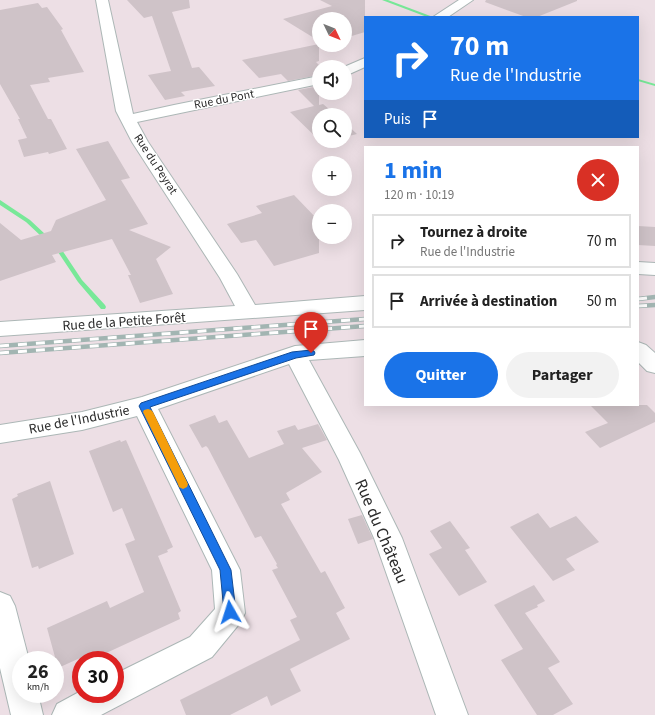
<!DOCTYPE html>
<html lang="fr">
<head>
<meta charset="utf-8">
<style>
	body { margin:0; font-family:"Source Sans 3",sans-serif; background:#f2f2f2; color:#222; height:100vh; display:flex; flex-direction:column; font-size:15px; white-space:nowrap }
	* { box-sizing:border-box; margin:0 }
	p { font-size:13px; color:#767676 }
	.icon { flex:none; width:22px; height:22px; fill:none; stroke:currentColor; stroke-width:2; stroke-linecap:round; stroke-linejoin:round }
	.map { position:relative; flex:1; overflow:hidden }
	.details { position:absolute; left:364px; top:146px; width:275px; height:260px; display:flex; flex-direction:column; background:#fff; border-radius:0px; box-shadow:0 4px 16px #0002 }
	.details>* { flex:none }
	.hud { position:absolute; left:364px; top:16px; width:275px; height:122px; border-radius:0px; box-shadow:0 4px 16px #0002; background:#1a73e8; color:#fff; overflow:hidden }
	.needle { width:26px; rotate:133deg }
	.buttons { position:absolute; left:312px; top:12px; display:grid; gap:8px }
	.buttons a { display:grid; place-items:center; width:40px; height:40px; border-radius:50%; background:#fff; box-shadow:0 4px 16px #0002; font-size:20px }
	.speed { position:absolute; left:12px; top:651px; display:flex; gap:8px; font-size:20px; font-weight:700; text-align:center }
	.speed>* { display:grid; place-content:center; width:52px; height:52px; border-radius:50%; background:#fff; box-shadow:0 4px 16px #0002; line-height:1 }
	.speed small { font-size:10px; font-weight:400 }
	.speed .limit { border:6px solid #d22; background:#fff; color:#111 }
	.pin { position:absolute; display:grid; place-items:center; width:34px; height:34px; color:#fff; margin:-41px -17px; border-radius:50% 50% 50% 0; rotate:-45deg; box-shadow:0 0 4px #0007 }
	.pin .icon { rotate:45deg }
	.me { position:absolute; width:44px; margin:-22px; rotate:354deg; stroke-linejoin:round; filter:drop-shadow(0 0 3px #0008) }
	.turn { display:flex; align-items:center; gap:14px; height:84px; padding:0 20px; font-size:18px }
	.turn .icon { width:52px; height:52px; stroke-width:2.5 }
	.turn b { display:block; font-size:28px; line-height:34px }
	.then { display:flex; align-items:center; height:38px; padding:0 20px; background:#0003; gap:8px; font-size:15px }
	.round { display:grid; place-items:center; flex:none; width:42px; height:42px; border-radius:21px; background:#f2f2f2 }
	.headline { display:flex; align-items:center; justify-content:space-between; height:68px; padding:0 20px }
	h1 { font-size:24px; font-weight:700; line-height:30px; color:#1a73e8 }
	.primary-button { display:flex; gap:8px; margin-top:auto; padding:8px 20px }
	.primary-button a { flex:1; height:46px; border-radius:24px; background:#1a73e8; color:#fff; font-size:16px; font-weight:700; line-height:46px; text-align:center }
	.primary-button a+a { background:#f2f2f2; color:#222 }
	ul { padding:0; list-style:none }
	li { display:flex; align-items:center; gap:12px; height:54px; margin:0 8px 6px; padding:0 12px; border:2px solid #e0e0e0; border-radius:0px }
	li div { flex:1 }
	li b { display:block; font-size:15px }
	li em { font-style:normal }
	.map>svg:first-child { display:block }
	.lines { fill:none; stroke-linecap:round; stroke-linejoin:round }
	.stream { fill:#78e898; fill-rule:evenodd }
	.building { fill:#cfc3c8 }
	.minor-casing { stroke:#acb7b6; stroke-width:2 }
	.minor { fill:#fff; fill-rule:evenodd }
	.rail-casing { stroke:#a2b5b2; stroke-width:4.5 }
	.rail { stroke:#fff; stroke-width:3; stroke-dasharray:9; stroke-linecap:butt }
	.route { fill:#1a73e8; stroke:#114b97 }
	.slow { fill:#f59e0b }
	.labels { text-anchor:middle; stroke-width:3; stroke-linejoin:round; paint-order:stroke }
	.far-street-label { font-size:12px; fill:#2c2c2c; stroke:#fff }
	.street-label { font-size:14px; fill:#2c2c2c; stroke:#fff }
	.near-street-label { font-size:17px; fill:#2c2c2c; stroke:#fff }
</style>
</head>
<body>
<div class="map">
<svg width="655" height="715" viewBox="0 0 655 715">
	<rect width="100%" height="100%" fill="#eddfe5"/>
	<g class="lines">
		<!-- stream -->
		<g class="stream">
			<path d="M382 0H388L433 17H427Z"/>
			<path d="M638 79 655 84V86L638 81Z"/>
			<path d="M0 200 30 220 62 250 82 280 105 305 106 307 105 309H101L78 282 58 252 26 222 0 205Z"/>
		</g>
	</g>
	<!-- building -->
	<g class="building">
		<path d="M127 0H189L190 8 172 12 192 68 199 67 215 86 181 92 185 96 165 100 148 75 171 71 152 16 144 18Z"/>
		<path d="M320 0H365V32L345 38V19H319V41L283 19 332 6Z"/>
		<path d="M486 0H577V1L537 17H526L485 2Z"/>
		<path d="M38 3 42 8 47 7 63 29 61 30 84 72 48 78 50 82 30 85 48 119H51L67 149 49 154 48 152 24 157 18 140 27 138 18 119H20L0 84V10Z"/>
		<path d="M319 44V61L316 62 319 65V75L288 81 281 74 259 78 242 60Z"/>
		<path d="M319 86V105L323 104 336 115H319V140L290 112 314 106 298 90Z"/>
		<path d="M345 123 357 134 345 137Z"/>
		<path d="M108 141 130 178 121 180 148 224 129 230 171 247 156 259 173 294 140 303 128 275H131L112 239 52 255 56 262 0 281V223L21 240 51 231 56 220 106 200 76 149Z"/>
		<path d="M294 195 319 221V253L274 266 256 240 241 243 227 224 262 213 256 206Z"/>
		<path d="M638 226 655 227V246L638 245Z"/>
		<path d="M590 405H647L655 413V422L600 448 585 432 608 423Z"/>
		<path d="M215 415 219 423 227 420 249 458 284 444 277 431 295 425 298 430 318 424 327 440 302 448 322 472 286 493 290 500 281 504 321 573 325 571 345 608 336 613 350 639 290 669 301 691 271 706 267 696 230 715H186L180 700 300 640 290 620 297 617 272 570 278 568 276 565 277 564 261 536 255 538 208 448 206 446 202 448 189 425Z"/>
		<path d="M120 440 121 442 126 440 173 547 167 550 168 552 158 556 181 611 178 613 180 619 91 660H81V662L80 658 58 668 47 628 107 601 110 608 144 592 125 544 135 540 122 508 113 512 89 451Z"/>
		<path d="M50 481 74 554 39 569 38 566 32 568 12 499 18 496 17 494Z"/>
		<path d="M538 513 550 528 576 516 599 542 566 559 575 570 553 581 510 527Z"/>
		<path d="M362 515 373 539 358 544 348 519Z"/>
		<path d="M450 521 470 548 465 550 487 582 459 596 429 554 442 548 430 531Z"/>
		<path d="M534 585 545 601 537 605 538 607 525 613 560 662 548 668 573 704 553 715H537L501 660 523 649 494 605Z"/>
	</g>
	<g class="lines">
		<defs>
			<g id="minor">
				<path d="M96 0H108L133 114 174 105 319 76V84L137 122 148 142 237 274 255 305 365 296V310L0 336V322L235 306 220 278 132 142 116 111Z"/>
				<path d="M459 0H473L448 17H433Z"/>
				<path d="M365 58V67L345 76 344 67Z"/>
				<path d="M638 262 655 263V275L638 274Z"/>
				<path d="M365 340V356L309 360 360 453 402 538 468 715H436L374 538 339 460 289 364 158 409 240 570 245 613 240 623 212 657 101 715H52L57 704 81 691V694H115V674L190 637 215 609 212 570 137 416 82 430 0 443V425L82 412 142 397 295 346Z"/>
				<path d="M638 342 646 345 655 353V373L647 371 638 362Z"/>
				<path d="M0 592 10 596 15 606 29 660H21V694H38L43 715H11L0 668Z"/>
			</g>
		</defs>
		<!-- minor casing -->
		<use href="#minor" class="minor-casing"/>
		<!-- minor -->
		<use href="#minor" class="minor"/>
		<defs>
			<g id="rail">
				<path d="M638 299 655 297"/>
				<path d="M638 306 655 305"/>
				<path d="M0 346 365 319"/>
				<path d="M0 353 365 326"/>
			</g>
		</defs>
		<!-- rail casing -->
		<use href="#rail" class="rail-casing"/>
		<!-- rail -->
		<use href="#rail" class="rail"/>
	</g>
	<!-- route -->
	<path class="route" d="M311 350 314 351 315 353 314 355 296 358 150 407 231 570 236 612 234 617 230 618 226 617 224 612 220 570 139 406 141 403 292 352Z"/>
	<!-- slow -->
	<path class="slow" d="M148 409 151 410 153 412 188 484 187 487 183 489 179 487 178 484 143 412 144 410Z"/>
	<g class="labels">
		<!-- far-street labels -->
		<g class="far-street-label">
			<text transform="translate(224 99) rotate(-11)" y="4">Rue du Pont</text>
			<text transform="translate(156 164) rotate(57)" y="4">Rue du Peyrat</text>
		</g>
		<!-- street labels -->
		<g class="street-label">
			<text transform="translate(124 321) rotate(-4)" y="5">Rue de la Petite Forêt</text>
			<text transform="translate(79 419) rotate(-11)" y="5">Rue de l'Industrie</text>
		</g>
		<!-- near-street labels -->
		<g class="near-street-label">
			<text transform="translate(382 531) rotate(67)" y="6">Rue du Château</text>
		</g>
	</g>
</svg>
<div class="buttons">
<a><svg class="needle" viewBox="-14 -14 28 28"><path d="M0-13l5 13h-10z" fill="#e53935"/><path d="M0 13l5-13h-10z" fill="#767676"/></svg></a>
<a><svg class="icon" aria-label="sound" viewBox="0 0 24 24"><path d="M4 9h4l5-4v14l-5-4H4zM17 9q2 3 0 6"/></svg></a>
<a><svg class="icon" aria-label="search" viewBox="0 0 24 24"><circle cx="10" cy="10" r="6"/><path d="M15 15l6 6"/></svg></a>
<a>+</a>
<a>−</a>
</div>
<div class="speed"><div>26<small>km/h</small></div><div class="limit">30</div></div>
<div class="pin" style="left:311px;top:353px;background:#d93025"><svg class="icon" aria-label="arrive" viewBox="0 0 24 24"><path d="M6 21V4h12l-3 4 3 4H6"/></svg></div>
<svg class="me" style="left:230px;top:612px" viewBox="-20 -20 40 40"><path d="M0-17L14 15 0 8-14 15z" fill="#1a73e8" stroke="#fff" stroke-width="4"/></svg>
<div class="hud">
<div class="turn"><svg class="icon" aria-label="right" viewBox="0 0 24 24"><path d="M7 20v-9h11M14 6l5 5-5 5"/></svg><div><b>70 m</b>Rue de l'Industrie</div></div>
<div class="then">Puis<svg class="icon" aria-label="arrive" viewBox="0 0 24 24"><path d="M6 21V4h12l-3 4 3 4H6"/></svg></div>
</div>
<section class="details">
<div class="headline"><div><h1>1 min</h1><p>120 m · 10:19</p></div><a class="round" style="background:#d93025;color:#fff"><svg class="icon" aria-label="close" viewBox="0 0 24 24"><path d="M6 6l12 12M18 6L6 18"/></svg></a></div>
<ul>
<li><svg class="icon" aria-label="right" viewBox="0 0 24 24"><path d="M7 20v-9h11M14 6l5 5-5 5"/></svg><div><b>Tournez à droite</b><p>Rue de l'Industrie</p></div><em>70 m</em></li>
<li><svg class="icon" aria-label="arrive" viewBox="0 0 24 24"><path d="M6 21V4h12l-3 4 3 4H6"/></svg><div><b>Arrivée à destination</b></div><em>50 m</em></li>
</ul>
<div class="primary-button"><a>Quitter</a><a>Partager</a></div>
</section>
</div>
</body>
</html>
